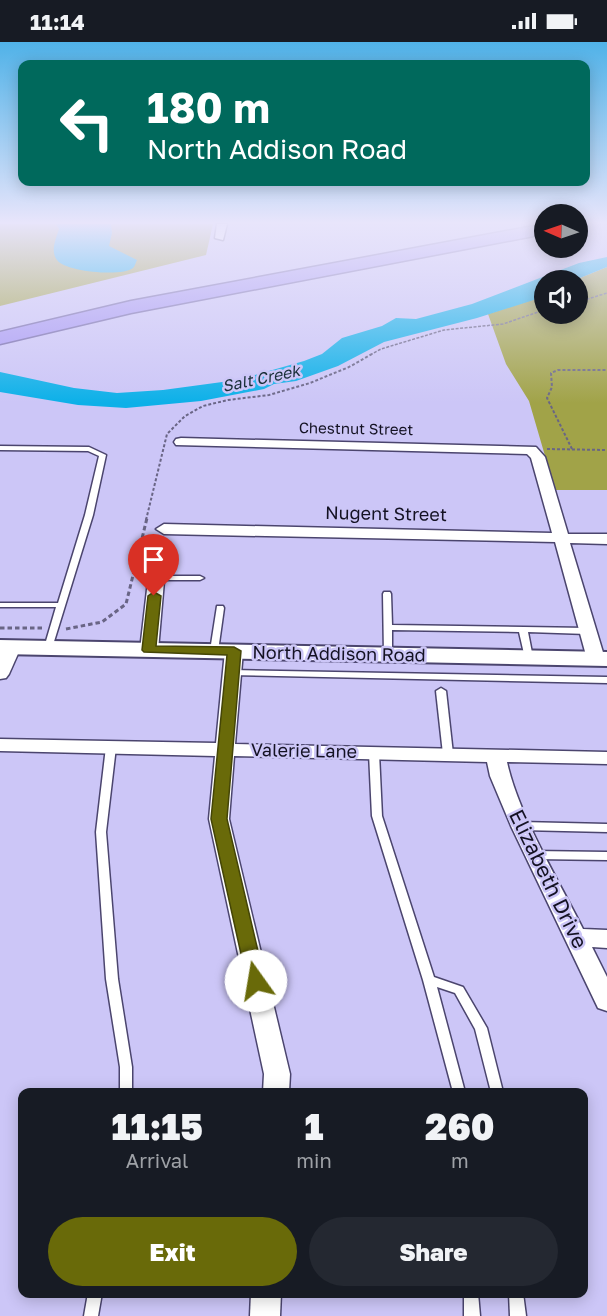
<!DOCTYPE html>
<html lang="en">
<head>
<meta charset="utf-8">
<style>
	body { margin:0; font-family:"Golos Text",sans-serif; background:#242831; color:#f1f3f6; height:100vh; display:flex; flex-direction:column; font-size:22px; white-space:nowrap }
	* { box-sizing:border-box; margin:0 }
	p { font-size:20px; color:#9ea1a6 }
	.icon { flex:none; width:33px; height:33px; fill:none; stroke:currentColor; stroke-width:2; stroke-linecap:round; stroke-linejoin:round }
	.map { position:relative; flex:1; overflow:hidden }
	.side { position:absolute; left:18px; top:1046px; width:570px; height:210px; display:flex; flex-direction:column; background:#171b24; border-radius:12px; box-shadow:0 3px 15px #0003 }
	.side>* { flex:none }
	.guide { position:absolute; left:18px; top:18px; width:572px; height:126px; border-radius:12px; box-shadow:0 3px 15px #0003; background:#00695c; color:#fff; overflow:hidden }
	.needle { width:39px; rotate:272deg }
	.buttons { position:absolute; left:534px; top:162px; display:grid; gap:12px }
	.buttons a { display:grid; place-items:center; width:54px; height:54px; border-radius:50%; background:#171b24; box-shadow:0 3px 15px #0003; font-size:30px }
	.pin { position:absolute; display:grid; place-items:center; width:51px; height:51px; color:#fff; margin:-62px -26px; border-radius:50% 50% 50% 0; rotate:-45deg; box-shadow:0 0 6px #0007 }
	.pin .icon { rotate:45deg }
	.me { position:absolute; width:66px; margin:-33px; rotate:347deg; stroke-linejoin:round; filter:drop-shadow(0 0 4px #0008) }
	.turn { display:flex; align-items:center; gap:21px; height:126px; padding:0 30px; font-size:27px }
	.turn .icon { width:78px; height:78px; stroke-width:2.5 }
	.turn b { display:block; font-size:42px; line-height:51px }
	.eta { display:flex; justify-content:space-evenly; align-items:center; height:102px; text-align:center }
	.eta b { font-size:36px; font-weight:800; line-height:42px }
	.cta { display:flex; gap:12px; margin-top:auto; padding:12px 30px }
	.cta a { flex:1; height:69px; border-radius:36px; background:#696a09; color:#fff; font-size:24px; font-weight:800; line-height:69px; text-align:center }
	.cta a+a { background:#242831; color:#f1f3f6 }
	.status { display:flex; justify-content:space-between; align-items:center; height:42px; padding:0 30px; background:#171b24; direction:ltr }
	.status svg { height:16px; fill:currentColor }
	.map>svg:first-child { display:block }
	.green { fill:#a1a348 }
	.water { fill:#0cb0e8 }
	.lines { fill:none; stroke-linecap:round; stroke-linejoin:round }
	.service-casing { stroke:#4b456e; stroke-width:3 }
	.minor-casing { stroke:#4b456e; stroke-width:3 }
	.tertiary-casing { stroke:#4b456e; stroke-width:4 }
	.motorway-casing { stroke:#746aaa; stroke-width:3 }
	.path-far2 { stroke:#696585; stroke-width:1.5; stroke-dasharray:3 1.5; stroke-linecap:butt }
	.path-far1 { stroke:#696585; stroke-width:2; stroke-dasharray:3 2; stroke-linecap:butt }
	.path { stroke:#696585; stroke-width:3; stroke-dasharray:4.5 3; stroke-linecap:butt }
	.service { fill:#fff; fill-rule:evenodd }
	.minor { fill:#fff; fill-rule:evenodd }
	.tertiary { fill:#fff; fill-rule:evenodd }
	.motorway { fill:#a899f3; fill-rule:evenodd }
	.route { fill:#696a09; stroke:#444506; stroke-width:1.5 }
	.labels { text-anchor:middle; stroke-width:5; stroke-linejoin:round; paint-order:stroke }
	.far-street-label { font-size:15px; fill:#141223; stroke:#ccc6f7 }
	.far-water-label { font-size:16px; font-style:italic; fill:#192f39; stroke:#ccc6f7 }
	.street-label { font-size:18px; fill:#141223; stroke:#ccc6f7 }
	.near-street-label { font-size:21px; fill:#141223; stroke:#ccc6f7 }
</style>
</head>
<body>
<div class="status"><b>11:14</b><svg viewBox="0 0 49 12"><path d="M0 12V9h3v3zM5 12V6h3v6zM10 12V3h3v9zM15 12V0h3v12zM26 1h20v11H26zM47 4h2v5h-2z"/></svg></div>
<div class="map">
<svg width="607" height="1274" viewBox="0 0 607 1274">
	<rect width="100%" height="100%" fill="#ccc6f7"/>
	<!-- green -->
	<g class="green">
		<path d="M0 182H213L206 213 0 264Z"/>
		<path d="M607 225V448H555L529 359 506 322 488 272 544 254V272H578V238H575Z"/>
	</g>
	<!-- water -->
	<g class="water">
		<path d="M56 182H111L112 191 109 204 137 218C136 220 135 224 133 226 123 235 65 230 57 218 50 209 56 197 59 187Z"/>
		<path d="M607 215V225L575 238H544L543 255 477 276 384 300 338 324 296 339 274 342 264 347 201 359 126 366 78 363 0 350V330L74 346 117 351 163 348 237 338 304 319 322 312 342 296 382 284 396 276 416 277 472 262 579 221Z"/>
	</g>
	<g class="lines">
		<defs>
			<g id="service">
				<path d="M0 404 89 405 106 413 93 473 52 606 48 609 44 606 56 565H0V561H58L85 473 99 414 88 409 0 408Z"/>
				<path d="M164 534H200L204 536 200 538H165L156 541 152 539Z"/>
				<path d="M384 550H390L391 552 392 583 587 586 591 589 587 592 528 590 533 616 529 619 525 616 519 590 392 588V613L388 616 384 613 383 552Z"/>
				<path d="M217 564H223L224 566 218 609 214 612 210 609Z"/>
				<path d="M232 628 607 635V641L229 633 228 631 229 629Z"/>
				<path d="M441 646 446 649 453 712 448 715 443 712 436 649Z"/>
				<path d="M111 702 116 705 106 790 118 937 132 1025V1050H120V1025L106 937 96 790 106 705Z"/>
				<path d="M374 708 379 711 382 774 434 935 463 945 487 986 503 1050H491L475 987 455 951 437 945 465 1050H453L423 938 372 774 369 711Z"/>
				<path d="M521 780 607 782V790L521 788 517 787 516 784 517 781Z"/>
				<path d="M534 809 607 810V818L534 817 530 816 529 813 530 810Z"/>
				<path d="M88 1251H102L98 1274H84Z"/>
				<path d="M464 1251H478L480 1274H464Z"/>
				<path d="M509 1251H523L526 1274H510Z"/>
			</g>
			<g id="minor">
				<path d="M217 182H227L223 198 215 196Z"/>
				<path d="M181 396 536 405 545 415 568 492H607V502L570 501 605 617 602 621H590L587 617 555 500 164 492 156 487 164 482 552 491 531 416 527 412 176 403 174 400 176 397Z"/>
				<path d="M156 534 164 539 158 608 155 612H143L140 608 148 539Z"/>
				<path d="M12 600 18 601 21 605 9 632 6 636 0 637V612L6 601Z"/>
				<path d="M234 604 240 605 243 609 235 702 607 710V722L507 720C518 772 559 839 583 887L607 888V906L592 905 607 935V969L598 966 511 784 490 734 487 720 234 714 229 777 290 1032 289 1050H263L264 1032 209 777 215 714 0 709V697L216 701 225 609 228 605Z"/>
				<path d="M251 1251H281L280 1274H250Z"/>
			</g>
			<path id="tertiary" d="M0 598 607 610V624L0 612Z"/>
			<path id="motorway" d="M544 182V192L131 271 0 302V290L131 259Z"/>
		</defs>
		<!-- service casing -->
		<use href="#service" class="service-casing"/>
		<!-- minor casing -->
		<use href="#minor" class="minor-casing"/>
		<!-- tertiary casing -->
		<use href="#tertiary" class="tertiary-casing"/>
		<!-- motorway casing -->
		<use href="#motorway" class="motorway-casing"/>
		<!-- path-far2 -->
		<g class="path-far2">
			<path d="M578 260 607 251"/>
			<path d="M370 313 381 307 444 288 503 282 544 268"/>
		</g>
		<!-- path-far1 -->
		<g class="path-far1">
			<path d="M547 407 607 408"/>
			<path d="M572 407 547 356 552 345 551 331 558 328H607"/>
			<path d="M146 478 167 392 185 374 203 364 228 358 269 353 310 341 349 325 372 312"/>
		</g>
		<!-- path -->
		<g class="path">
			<path d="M0 586H42"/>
			<path d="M66 587 102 580 126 562 147 476"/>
		</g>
		<!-- service -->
		<use href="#service" class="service"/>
		<!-- minor -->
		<use href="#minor" class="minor"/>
		<!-- tertiary -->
		<use href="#tertiary" class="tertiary"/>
		<!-- motorway -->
		<use href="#motorway" class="motorway"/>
	</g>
	<!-- sky -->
	<linearGradient id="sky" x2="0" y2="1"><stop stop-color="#50b2e8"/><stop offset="0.5" stop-color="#e8e5fb"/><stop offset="1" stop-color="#e8e5fb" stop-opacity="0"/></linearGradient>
	<rect width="607" height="361" fill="url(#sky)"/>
	<!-- route -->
	<path class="route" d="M154 550 161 554 156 604 234 605 241 609 227 777 265 939 262 945 256 947 250 945 247 939 211 777 227 613 144 610 142 608 148 554Z"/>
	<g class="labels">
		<!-- far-street labels -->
		<g class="far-street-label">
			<text transform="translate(356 387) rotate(1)" y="5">Chestnut Street</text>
		</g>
		<!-- far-water labels -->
		<g class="far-water-label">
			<text transform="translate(261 336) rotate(-12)" y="6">Salt Creek</text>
		</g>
		<!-- street labels -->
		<g class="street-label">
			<text transform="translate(386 472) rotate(1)" y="6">Nugent Street</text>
			<text transform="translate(339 612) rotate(1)" y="6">North Addison Road</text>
			<text transform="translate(304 709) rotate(1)" y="6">Valerie Lane</text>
		</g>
		<!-- near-street labels -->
		<g class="near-street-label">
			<text transform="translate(548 837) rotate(64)" y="7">Elizabeth Drive</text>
		</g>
	</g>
</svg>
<div class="buttons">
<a><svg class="needle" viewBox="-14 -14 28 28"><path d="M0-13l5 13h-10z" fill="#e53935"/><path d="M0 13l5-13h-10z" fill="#9ea1a6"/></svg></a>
<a><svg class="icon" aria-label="sound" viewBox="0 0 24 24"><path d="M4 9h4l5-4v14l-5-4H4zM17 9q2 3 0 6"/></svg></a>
</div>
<div class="pin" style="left:154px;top:554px;background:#d93025"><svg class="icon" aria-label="arrive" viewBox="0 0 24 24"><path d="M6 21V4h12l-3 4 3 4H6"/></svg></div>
<svg class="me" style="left:256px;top:939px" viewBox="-20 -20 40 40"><circle r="19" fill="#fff"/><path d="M0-13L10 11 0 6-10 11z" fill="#696a09"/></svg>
<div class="guide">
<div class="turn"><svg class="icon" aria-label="left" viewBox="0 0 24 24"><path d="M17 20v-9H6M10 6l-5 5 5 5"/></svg><div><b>180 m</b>North Addison Road</div></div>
</div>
<section class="side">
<div class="eta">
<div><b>11:15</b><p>Arrival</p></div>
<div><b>1</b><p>min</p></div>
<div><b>260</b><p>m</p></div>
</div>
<div class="cta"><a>Exit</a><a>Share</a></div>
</section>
</div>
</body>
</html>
